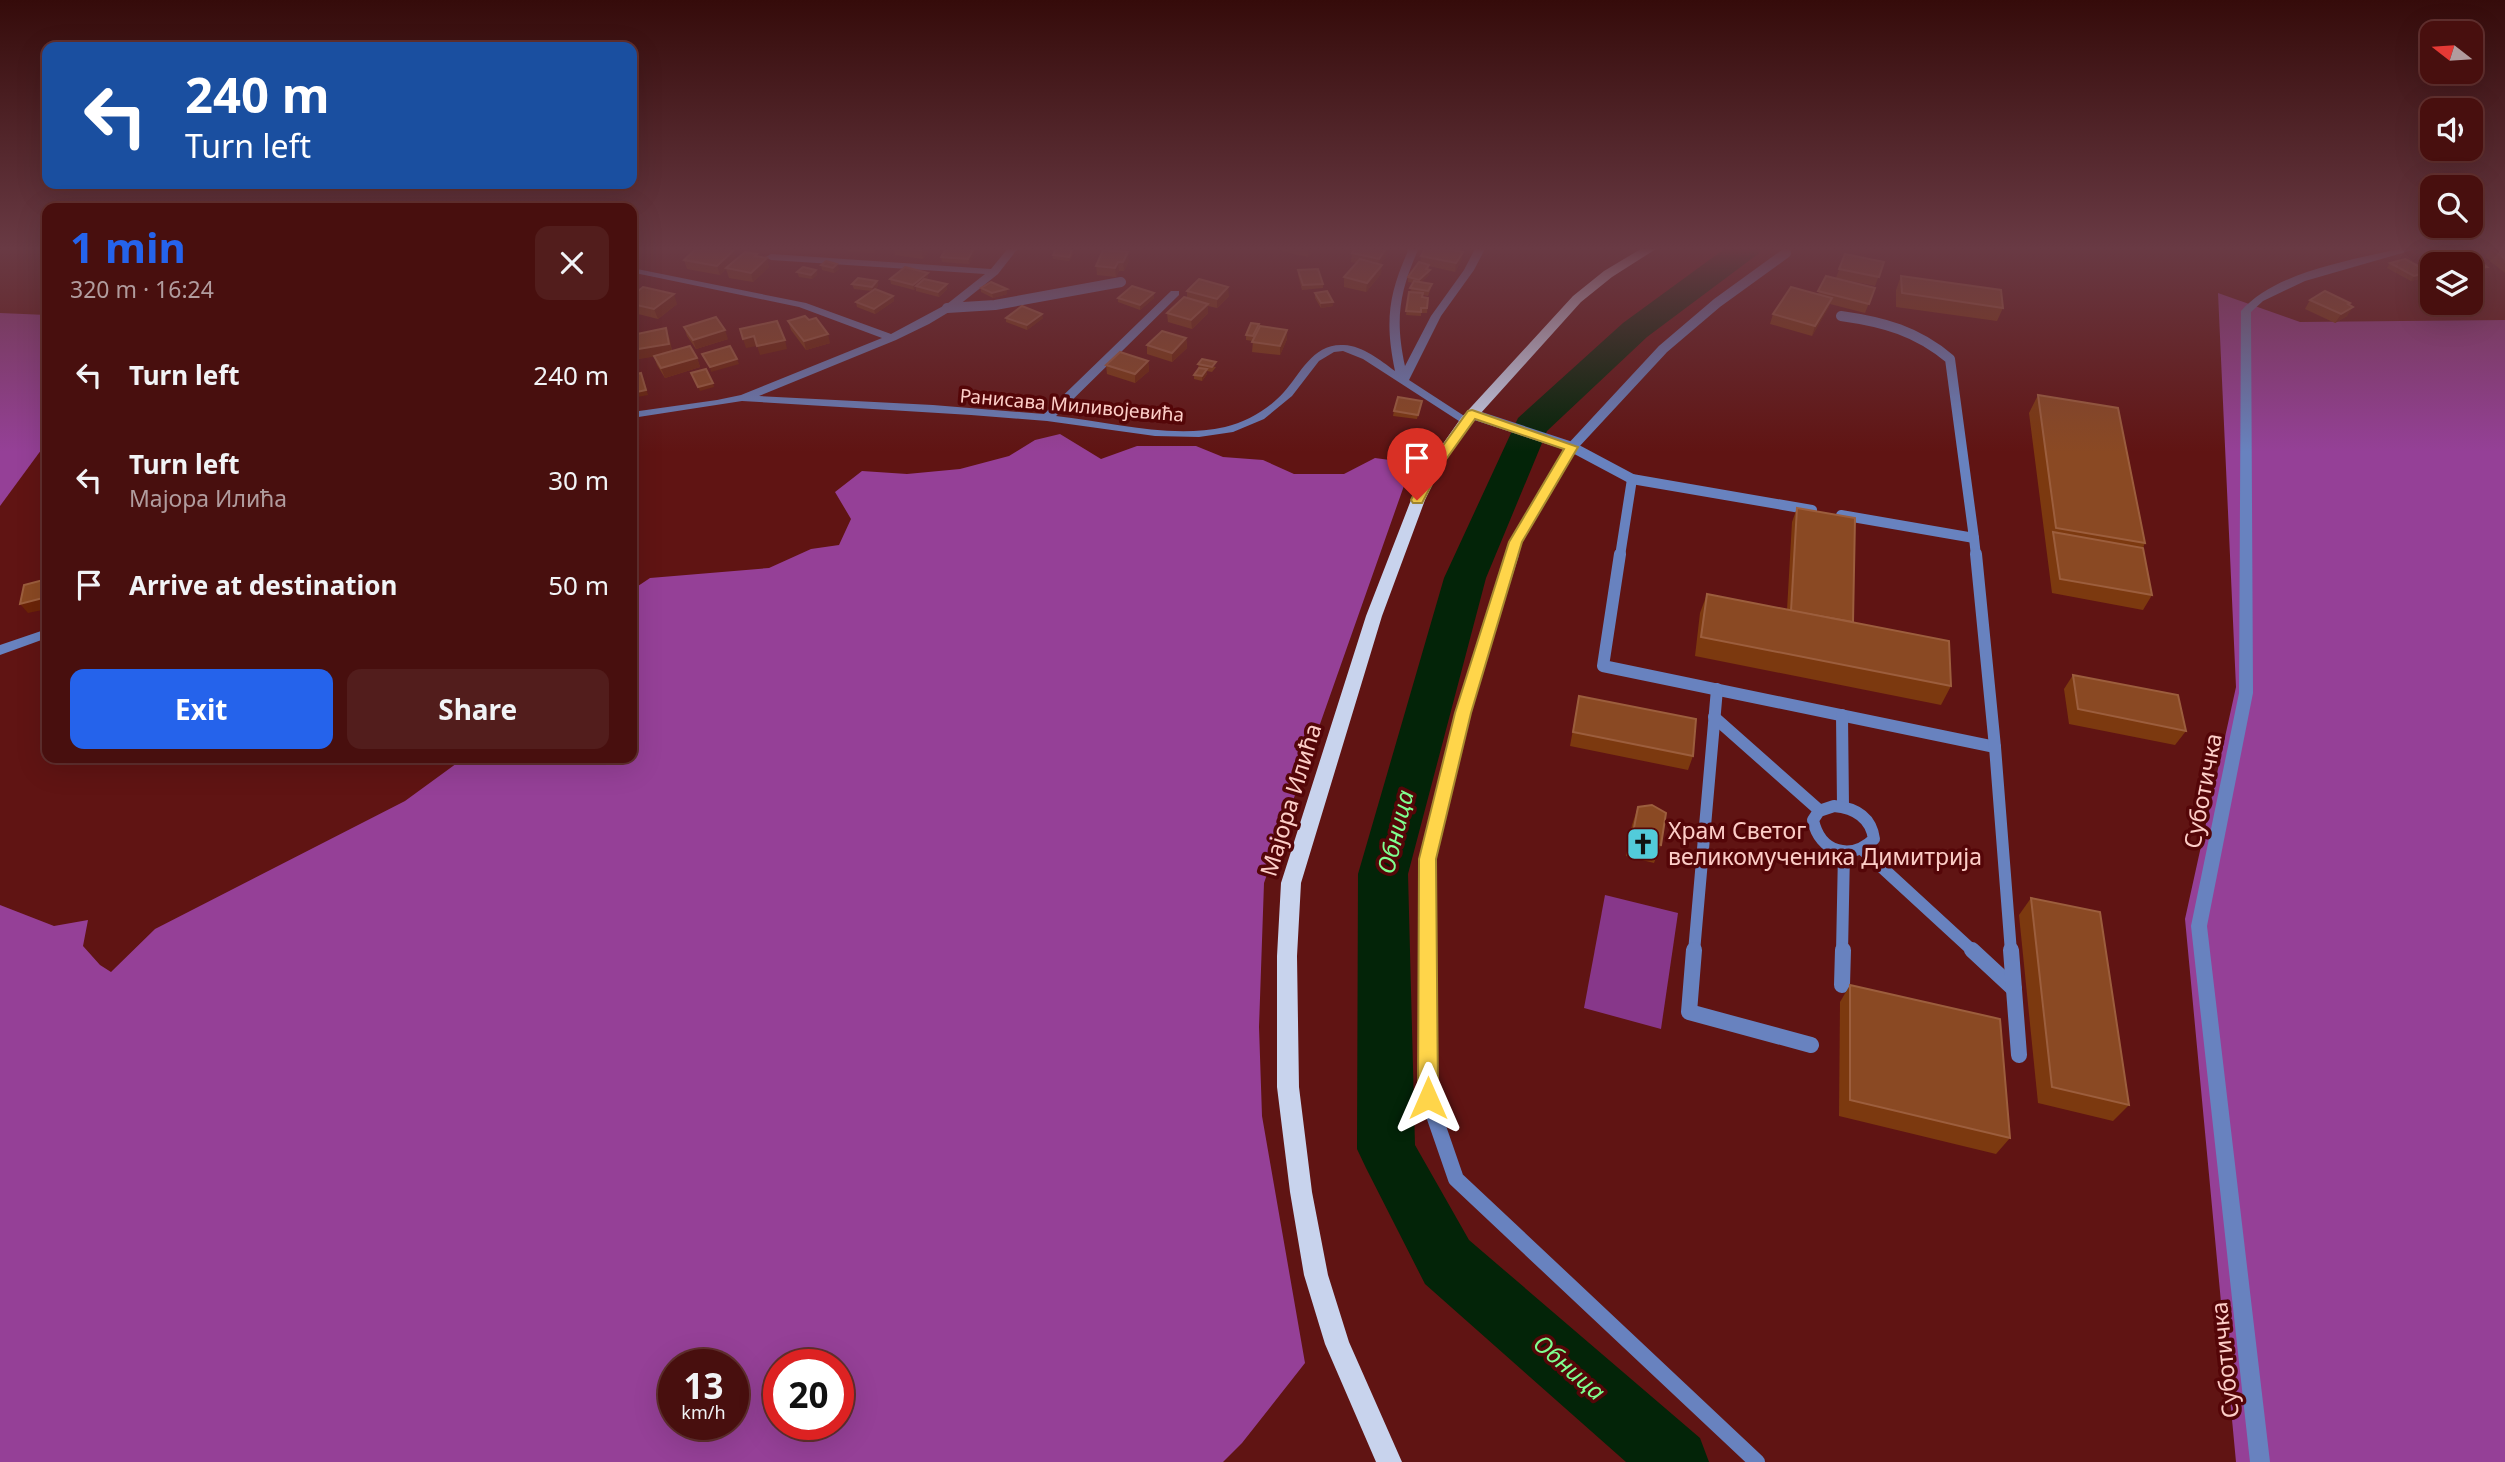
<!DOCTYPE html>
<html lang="en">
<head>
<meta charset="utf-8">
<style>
	body { margin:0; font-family:"Noto Sans",sans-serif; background:#521d1c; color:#f1f3f6; height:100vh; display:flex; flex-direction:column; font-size:26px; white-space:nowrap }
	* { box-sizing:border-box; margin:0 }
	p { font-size:23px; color:#b19c9e }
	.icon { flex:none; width:38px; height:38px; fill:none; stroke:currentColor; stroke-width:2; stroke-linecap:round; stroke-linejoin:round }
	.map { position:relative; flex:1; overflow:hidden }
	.drawer { position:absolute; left:42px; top:203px; width:595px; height:560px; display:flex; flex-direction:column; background:#480f0e; border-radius:14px; box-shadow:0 7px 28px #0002,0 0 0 2px #602f2e }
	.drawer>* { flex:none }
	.top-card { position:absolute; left:42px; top:42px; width:595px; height:147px; border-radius:14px; box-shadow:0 7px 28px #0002,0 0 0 2px #602f2e; background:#1a4fa0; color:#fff; overflow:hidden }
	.needle { width:46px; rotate:287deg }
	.buttons { position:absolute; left:2420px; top:21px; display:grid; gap:14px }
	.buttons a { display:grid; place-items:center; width:63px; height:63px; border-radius:14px; background:#480f0e; box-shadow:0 7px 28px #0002,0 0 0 2px #602f2e; font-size:35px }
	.speed { position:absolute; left:658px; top:1349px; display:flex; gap:14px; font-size:35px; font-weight:700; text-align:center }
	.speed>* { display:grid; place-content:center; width:91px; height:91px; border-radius:50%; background:#480f0e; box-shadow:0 7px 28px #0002,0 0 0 2px #602f2e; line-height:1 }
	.speed small { font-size:18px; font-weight:400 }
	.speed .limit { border:10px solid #d22; background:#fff; color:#111 }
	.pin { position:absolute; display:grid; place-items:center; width:60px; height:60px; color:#fff; margin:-72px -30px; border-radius:50% 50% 50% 0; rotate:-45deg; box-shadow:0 0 7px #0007 }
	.pin .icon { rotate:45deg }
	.me { position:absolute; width:77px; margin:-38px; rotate:0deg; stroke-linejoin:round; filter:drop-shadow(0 0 5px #0008) }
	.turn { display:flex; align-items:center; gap:24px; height:147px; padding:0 28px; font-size:32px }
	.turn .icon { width:91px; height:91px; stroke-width:2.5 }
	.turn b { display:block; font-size:49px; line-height:60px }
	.round { display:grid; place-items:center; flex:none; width:74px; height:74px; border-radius:14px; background:#521d1c }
	.summary { display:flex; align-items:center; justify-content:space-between; height:119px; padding:0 28px }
	h1 { font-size:42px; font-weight:700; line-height:52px; color:#2563eb }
	.cta { display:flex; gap:14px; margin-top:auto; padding:14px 28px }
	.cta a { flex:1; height:80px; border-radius:14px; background:#2563eb; color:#fff; font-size:28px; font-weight:700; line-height:80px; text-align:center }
	.cta a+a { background:#521d1c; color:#f1f3f6 }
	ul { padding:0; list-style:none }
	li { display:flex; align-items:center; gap:21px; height:105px; padding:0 28px }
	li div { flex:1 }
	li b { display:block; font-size:26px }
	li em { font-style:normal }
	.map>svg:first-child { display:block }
	.green { fill:#87378a }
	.forest { fill:#954097; fill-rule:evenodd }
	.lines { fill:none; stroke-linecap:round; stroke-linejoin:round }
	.river { fill:#032408; fill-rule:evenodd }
	.service-far2 { stroke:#6882bf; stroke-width:10 }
	.service-far1 { stroke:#6882bf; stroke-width:12 }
	.service { stroke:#6882bf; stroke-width:16 }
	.minor { fill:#6882bf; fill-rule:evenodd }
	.primary { fill:#c8d3ed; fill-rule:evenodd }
	.wall { fill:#7c390f }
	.shaded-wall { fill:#6b2408 }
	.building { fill:#8a4923; stroke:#9c5e3d; stroke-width:2 }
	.route { fill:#ffd54a; stroke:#a68a30; stroke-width:2 }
	.labels { text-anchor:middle; stroke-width:7; stroke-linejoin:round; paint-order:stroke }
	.far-street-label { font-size:19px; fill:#fdcec8; stroke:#540608 }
	.street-label { font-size:23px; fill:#fdcec8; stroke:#540608 }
	.poi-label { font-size:23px; fill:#fdcec8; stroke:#540608; text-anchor:start }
	.water-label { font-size:24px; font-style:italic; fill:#7fff8f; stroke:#540608 }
</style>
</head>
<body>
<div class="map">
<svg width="2505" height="1462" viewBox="0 0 2505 1462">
	<rect width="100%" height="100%" fill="#601413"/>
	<!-- green -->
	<path class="green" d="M1605 895 1678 913 1661 1029 1584 1008Z"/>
	<!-- forest -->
	<g class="forest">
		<path d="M2218 293 2300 322 2505 320V1462H2236L2185 919 2236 687Z"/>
		<path d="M0 313 47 315V442L0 506Z"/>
		<path d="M1060 434 1101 459 1137 446H1196L1223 457 1263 460 1294 474H1344L1375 458 1412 463 1264 883 1259 1027 1262 1116 1305 1363 1242 1443 1223 1462H0V905L54 926 88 920 83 946 100 965 111 972 155 929 405 801 464 758H632V590L650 578 769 568 811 549 839 545 851 519 835 492 862 471 907 474 960 469 1009 456 1035 440ZM674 1365H733V1424H674ZM779 1365H838V1424H779Z"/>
	</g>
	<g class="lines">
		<!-- river -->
		<path class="river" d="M1727 247H1763L1758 254 1647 337 1547 431 1486 578 1408 874 1415 1145 1469 1240 1700 1438 1709 1462H1626L1425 1284 1366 1168 1357 1149 1358 874 1444 578 1518 418 1623 323Z"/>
		<!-- service-far2 -->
		<g class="service-far2">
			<path d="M1786 253 1717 303 1663 349 1572 447 1632 479 1812 510"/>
			<path d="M947 308 995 305 1121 282"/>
			<path d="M1841 316C1884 322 1917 331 1950 359L1974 538 1841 515"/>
			<path d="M1472 414 1572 447 1516 543 1512 556"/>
			<path d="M1974 538 1976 556"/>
			<path d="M1620 556 1632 479"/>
		</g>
		<!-- service-far1 -->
		<g class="service-far1">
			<path d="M1620 554 1603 666 1995 747"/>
			<path d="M1976 554 1995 747 2011 952"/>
			<path d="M1842 715 1843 806"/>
			<path d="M1714 717 1819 810"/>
			<path d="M1834 806C1855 808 1871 817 1874 839 1851 861 1820 853 1813 820L1819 811Z"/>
			<path d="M1863 850 1974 952"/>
			<path d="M1427 952V858L1463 713 1513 554"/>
			<path d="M1694 952 1717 689"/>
			<path d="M1842 952 1844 852"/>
		</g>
		<!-- service -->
		<g class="service">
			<path d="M1427 950 1428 1098 1456 1179 1757 1462"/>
			<path d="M1694 950 1689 1012 1811 1045"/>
			<path d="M1972 950 2014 989"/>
			<path d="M2011 950 2019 1055"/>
			<path d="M1842 985 1843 950"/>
		</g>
		<!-- minor -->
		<g class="minor">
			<path d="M1009 247H1019L998 274 954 309 929 324 896 340 759 396 933 405 1044 414 1171 291H1179V295L1056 416C1111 422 1170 439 1225 427 1247 422 1269 409 1284 392 1301 373 1313 343 1344 345 1363 346 1380 360 1395 371 1385 323 1388 295 1408 251L1404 247H1415L1418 250C1399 293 1395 320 1405 366L1431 316 1464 270 1476 247H1486L1474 270 1441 316 1409 380 1472 421 1470 423H1462L1363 359 1343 351 1334 352 1319 361 1292 396 1264 419 1233 432 1199 437 1155 436 1047 421 971 415 742 401 632 418V412L717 400 741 395 882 338 799 307 635 273 632 272V268L806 303 891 334 947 304 985 274 771 260 766 257 771 254 991 269Z"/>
			<path d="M2406 247H2423L2305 281 2263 301 2251 312 2253 693 2207 926 2270 1462H2250L2191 926 2239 693 2241 311C2277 270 2355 260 2406 247Z"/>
			<path d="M47 629V638L0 655V645Z"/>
		</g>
		<!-- primary -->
		<path class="primary" d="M1644 247H1659L1612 277 1581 302 1471 424 1442 465 1425 500 1382 616 1301 883 1297 956 1299 1087 1312 1192 1328 1275 1349 1342 1402 1462H1376L1325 1344 1304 1275 1290 1192 1277 1087V956L1281 883 1366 616 1411 500 1428 465 1461 418 1573 296 1604 271Z"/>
	</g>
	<!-- wall -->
	<g class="wall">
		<path d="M847 247H877L874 253 848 252Z"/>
		<path d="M893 247H981L979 249H974L975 252 969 264 942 262 941 257 945 249 933 247 923 259 895 255Z"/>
		<path d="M1281 247H1316L1308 257 1281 251Z"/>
		<path d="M1426 247H1458L1455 251 1463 252 1461 261 1455 272 1429 266V275L1421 282 1431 288 1428 296 1423 295 1422 297 1428 298 1427 313H1421V316L1406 315 1409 292H1410L1413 283 1408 282V277L1420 263 1421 256Z"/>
		<path d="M714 248 736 259 757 256 769 267 753 282 729 278 726 269 720 275 687 269 684 260Z"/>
		<path d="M2434 248 2487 267 2480 276H2471V264H2436L2428 257Z"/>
		<path d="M2491 248H2505V273L2485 257Z"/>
		<path d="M1072 250 1073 254 1069 261 1053 259V255Z"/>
		<path d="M1103 250 1129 261 1124 271H1119L1116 277 1097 275 1096 266Z"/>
		<path d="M1352 253 1387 255 1380 264 1381 274 1366 292 1344 287V277L1356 263 1351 262Z"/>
		<path d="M1845 254 1884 262 1875 286 1836 278Z"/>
		<path d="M2390 263 2426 277 2411 281 2387 268Z"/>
		<path d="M821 265 839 269 834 273 822 270Z"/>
		<path d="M816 270 817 275 812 279 799 277 797 272Z"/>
		<path d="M1298 270 1323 284V288L1302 290 1298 275Z"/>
		<path d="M1826 276 1875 288 1865 313 1830 304 1812 336 1770 324 1773 314 1818 294Z"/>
		<path d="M1901 276 2003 308 1997 321 1896 307V290Z"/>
		<path d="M928 277 926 279 947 289 939 297 916 291V288L914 290 891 284 890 279Z"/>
		<path d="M877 281 878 286 874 290 893 296 894 301 875 314 857 307 856 302 872 291 854 289 852 284Z"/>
		<path d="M981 288 1007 294 993 298 981 292Z"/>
		<path d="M1187 291 1229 296 1217 308 1208 306V313L1192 329 1168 322 1167 313 1187 298Z"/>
		<path d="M1154 293V298L1140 310 1118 302V298Z"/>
		<path d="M1315 293 1333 302V306L1321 308 1315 298Z"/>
		<path d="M632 296 677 304 658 319 634 313 637 324 632 325Z"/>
		<path d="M2310 300 2350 303 2349 305 2347 316 2335 323 2305 309Z"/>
		<path d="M1006 318H1043L1027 330 1006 322Z"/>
		<path d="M809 320 830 343 806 350 791 330 788 321Z"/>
		<path d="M684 327 728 339 696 349 687 336Z"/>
		<path d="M1259 328 1287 339 1280 355 1252 352 1253 341 1246 340V335Z"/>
		<path d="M632 335 669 337 672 351 697 358 700 367 665 378 657 365 654 356 632 360Z"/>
		<path d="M1186 338 1187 348 1172 362 1147 354V345Z"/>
		<path d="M1148 361 1149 371 1135 383 1107 374 1106 365Z"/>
		<path d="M1198 364 1216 367 1212 372 1207 371V374L1202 381 1194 379V375L1199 369Z"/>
		<path d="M2038 395 2145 543 2143 548 2152 595 2143 610 2052 593 2029 413Z"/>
		<path d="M1422 401 1417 419 1393 416 1394 411Z"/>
		<path d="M1797 508 1853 622 1951 686 1941 705 1695 656 1700 613 1707 594 1787 610 1792 522Z"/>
		<path d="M2073 675 2186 731 2175 745 2069 724 2064 689Z"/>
		<path d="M1579 696 1693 756 1688 770 1570 746Z"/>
		<path d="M1638 807 1661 845 1654 863 1626 856 1632 825Z"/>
		<path d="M2031 898 2129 1105 2113 1121 2038 1103 2019 915Z"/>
		<path d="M1850 985 2010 1138 1996 1154 1839 1116 1840 1002Z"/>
	</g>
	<!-- shaded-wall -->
	<g class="shaded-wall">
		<path d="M924 247H933L923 259 921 250Z"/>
		<path d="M1309 247H1316L1308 257V248Z"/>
		<path d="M1387 247H1388L1387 255 1378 268 1379 259Z"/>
		<path d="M974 248 975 252 969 264 968 259Z"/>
		<path d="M734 250 736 259 720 275 717 266Z"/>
		<path d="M1128 252 1129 261 1124 271 1123 262Z"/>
		<path d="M1463 252 1461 261 1455 272 1456 263Z"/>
		<path d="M767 258 769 267 753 282 751 273Z"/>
		<path d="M1118 262 1119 271 1116 277 1115 268Z"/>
		<path d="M837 264 839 269 834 273 833 268Z"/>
		<path d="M1382 265 1381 274 1366 292 1367 283Z"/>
		<path d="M816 270 817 275 812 279 811 275Z"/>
		<path d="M1430 270 1429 275 1419 284V280Z"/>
		<path d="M2429 272 2426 277 2411 281 2414 276Z"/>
		<path d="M928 273V277L917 287 916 286V288L914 290 913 285Z"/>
		<path d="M877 281 878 286 873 292 872 287Z"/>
		<path d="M947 284V289L939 297 938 292Z"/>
		<path d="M1228 287 1229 296 1217 308V299Z"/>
		<path d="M1007 289V294L993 298 992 293Z"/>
		<path d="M1154 293V298L1140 310V305Z"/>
		<path d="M674 294 677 304 658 319 654 309Z"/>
		<path d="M893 296 894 301 875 314 874 309Z"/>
		<path d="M1832 298 1829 307 1812 336 1815 326Z"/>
		<path d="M1333 302V306L1321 308V303Z"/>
		<path d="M2350 303 2344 312 2353 307 2347 316 2335 323 2348 304Z"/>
		<path d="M1208 304V313L1192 329 1191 320Z"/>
		<path d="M634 311 637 324 632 325V320Z"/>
		<path d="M1042 314 1043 318 1027 330V325Z"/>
		<path d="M666 328 669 337 672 354 632 360V350Z"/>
		<path d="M725 330 728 339 696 349 693 340Z"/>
		<path d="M1287 330V339L1280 355V346Z"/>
		<path d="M828 334 830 343 806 350 804 341Z"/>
		<path d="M754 336 757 346 746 348 743 339Z"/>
		<path d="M1186 338 1187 348 1172 362V353Z"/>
		<path d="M785 340 787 349 760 355 757 346Z"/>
		<path d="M697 358 700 367 665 378 661 368Z"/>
		<path d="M737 359 739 364 711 372 710 367Z"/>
		<path d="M1148 361 1149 371 1135 383V374Z"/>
		<path d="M1207 369V374L1202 381V376Z"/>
		<path d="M643 377 648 395 632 398V393Z"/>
		<path d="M713 383 714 387 700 391 698 387Z"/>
		<path d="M47 597V609L28 613 20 604Z"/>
	</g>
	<!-- building -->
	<g class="building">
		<path d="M698 247H703L734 250 717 266 684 260Z"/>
		<path d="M847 247H874L873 249Z"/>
		<path d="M898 247H924L921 250Z"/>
		<path d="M947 247H964L974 248 968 259 941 257Z"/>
		<path d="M1356 247H1387L1379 259 1352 253Z"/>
		<path d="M1426 247H1437L1463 252 1456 263 1421 256Z"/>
		<path d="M1437 247H1456L1454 250Z"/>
		<path d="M1056 248 1072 250 1069 257 1053 255Z"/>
		<path d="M2434 248H2464L2487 267H2471V264H2453Z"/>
		<path d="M2491 248H2505V259Z"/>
		<path d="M1103 250 1128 252 1123 262H1118L1115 268 1096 266Z"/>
		<path d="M745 252 757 254 755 256 767 258 751 273 726 268Z"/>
		<path d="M1845 254 1884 262 1879 277 1839 269Z"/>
		<path d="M1360 259 1382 265 1367 283 1344 277Z"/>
		<path d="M2405 259 2429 272 2414 276 2390 263Z"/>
		<path d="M826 261 837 264 833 268 821 265Z"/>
		<path d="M1419 262 1429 265 1426 269 1430 270 1419 280 1408 277Z"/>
		<path d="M803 267 816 270 811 275 797 272Z"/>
		<path d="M905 267 928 273 913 285 890 279Z"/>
		<path d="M1318 269 1323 284 1303 285 1298 270Z"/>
		<path d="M1826 276 1875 288 1869 304 1818 291Z"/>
		<path d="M1901 276 2001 290 2003 308 1902 293Z"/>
		<path d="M858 278 877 281 872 287 852 284Z"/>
		<path d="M924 279 947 284 938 292 916 286Z"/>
		<path d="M1199 279 1228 287 1217 299 1187 291Z"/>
		<path d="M1414 281 1432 284 1428 291 1410 288Z"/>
		<path d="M991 282 1007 289 992 293 981 288Z"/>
		<path d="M1132 286 1154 293 1140 305 1118 298Z"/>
		<path d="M643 287 674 294 654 309 632 304V296Z"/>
		<path d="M1791 287 1832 298 1815 326 1773 314Z"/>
		<path d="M875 289 893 296 874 309 856 302Z"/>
		<path d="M1327 291 1333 302 1321 303 1315 293Z"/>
		<path d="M2325 291 2350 303 2348 304 2353 307 2341 314 2310 300Z"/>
		<path d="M1409 292 1423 293 1422 297 1428 298 1427 308H1421V312L1406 311Z"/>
		<path d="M1184 297 1208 304 1191 320 1167 313Z"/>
		<path d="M1022 306 1042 314 1027 325 1006 318Z"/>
		<path d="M634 311 635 320H632V312Z"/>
		<path d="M805 316 809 320 816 318 828 334 804 341 788 321Z"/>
		<path d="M716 317 725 330 693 340 684 327Z"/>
		<path d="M777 321 785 340 757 346 754 336 743 339 740 329Z"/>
		<path d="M1251 323 1259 324 1253 336 1246 335Z"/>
		<path d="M1260 326 1287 330 1280 346 1252 342Z"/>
		<path d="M666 328 669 344 632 350V335Z"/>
		<path d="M1162 331 1186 338 1172 353 1147 345Z"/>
		<path d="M690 346 697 358 661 368 654 356Z"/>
		<path d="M730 346 737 359 710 367 702 354Z"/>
		<path d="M1120 352 1148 361 1135 374 1106 365Z"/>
		<path d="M1202 359 1216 362 1212 367 1198 364Z"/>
		<path d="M1199 368 1207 369 1202 376 1194 375Z"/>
		<path d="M706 369 713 383 698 387 691 373Z"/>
		<path d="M641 373 646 390 632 393V375Z"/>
		<path d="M2038 395 2118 408 2145 543 2056 528Z"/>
		<path d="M1398 397 1422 401 1418 415 1394 411Z"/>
		<path d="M1797 508 1855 518 1853 622 1791 611Z"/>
		<path d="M2053 532 2143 548 2152 595 2060 579Z"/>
		<path d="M47 579V597L20 604 24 585Z"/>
		<path d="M1707 594 1949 641 1951 686 1701 637Z"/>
		<path d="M2073 675 2178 695 2186 731 2078 709Z"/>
		<path d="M1579 696 1696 719 1693 756 1573 732Z"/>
		<path d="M1652 805 1666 813 1661 845 1632 838 1638 807Z"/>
		<path d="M2031 898 2100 912 2129 1105 2052 1087Z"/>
		<path d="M1850 985 2000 1019 2010 1138 1850 1100Z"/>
	</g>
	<!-- sky -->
	<linearGradient id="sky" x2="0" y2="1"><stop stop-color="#350b0a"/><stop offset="0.55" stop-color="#693a44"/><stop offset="1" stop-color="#693a44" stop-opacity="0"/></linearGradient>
	<rect width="2505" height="452" fill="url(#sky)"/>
	<!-- route -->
	<path class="route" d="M1472 410 1578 447 1522 542 1471 713 1436 859 1438 1098 1435 1105 1428 1107 1421 1105 1418 1098 1419 859 1455 713 1509 542 1564 449 1475 419 1442 465 1422 503H1413L1411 500 1429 465 1468 411Z"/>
	<!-- icons -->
	<defs>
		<symbol id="church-square" viewBox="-11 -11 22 22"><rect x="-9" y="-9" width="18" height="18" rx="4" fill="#52cbda" stroke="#540608"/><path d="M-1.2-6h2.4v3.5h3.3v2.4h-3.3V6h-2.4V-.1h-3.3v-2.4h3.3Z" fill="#111"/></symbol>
	</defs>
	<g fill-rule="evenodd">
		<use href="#church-square" x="1624" y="825" width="38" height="38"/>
	</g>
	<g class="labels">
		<!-- far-street labels -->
		<g class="far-street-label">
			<text transform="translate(1072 405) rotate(5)" y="7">Ранисава Миливојевића</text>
		</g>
		<!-- street labels -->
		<g class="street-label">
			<text transform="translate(2203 791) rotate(-79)" y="8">Суботичка</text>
			<text transform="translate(1291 800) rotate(-73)" y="8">Мајора Илића</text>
			<text transform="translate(2225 1360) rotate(-96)" y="8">Суботичка</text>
		</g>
		<!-- poi labels -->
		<g class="poi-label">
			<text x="1668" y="839">Храм Светог<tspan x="1668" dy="26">великомученика Димитрија</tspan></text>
		</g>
		<!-- water labels -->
		<g class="water-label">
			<text transform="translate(1396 832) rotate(-76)" y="8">Обница</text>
			<text transform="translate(1569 1368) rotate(41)" y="8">Обница</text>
		</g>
	</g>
</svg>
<div class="buttons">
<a><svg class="needle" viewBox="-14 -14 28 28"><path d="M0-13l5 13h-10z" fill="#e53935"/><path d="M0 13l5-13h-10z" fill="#b19c9e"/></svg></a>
<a><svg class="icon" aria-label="sound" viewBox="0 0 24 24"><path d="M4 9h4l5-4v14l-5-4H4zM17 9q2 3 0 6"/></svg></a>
<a><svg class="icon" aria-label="search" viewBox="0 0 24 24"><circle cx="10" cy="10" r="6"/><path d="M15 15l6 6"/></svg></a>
<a><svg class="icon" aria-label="layers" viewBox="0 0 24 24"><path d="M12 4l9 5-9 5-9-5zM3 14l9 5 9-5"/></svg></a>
</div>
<div class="speed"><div>13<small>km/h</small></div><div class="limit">20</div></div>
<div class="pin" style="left:1417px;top:500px;background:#d93025"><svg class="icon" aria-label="arrive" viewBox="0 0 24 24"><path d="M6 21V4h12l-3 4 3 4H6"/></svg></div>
<svg class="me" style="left:1428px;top:1098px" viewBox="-20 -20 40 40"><path d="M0-17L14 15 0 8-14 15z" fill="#ffd54a" stroke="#fff" stroke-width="4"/></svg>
<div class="top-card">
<div class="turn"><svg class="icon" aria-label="left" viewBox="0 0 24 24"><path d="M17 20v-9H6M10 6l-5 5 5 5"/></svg><div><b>240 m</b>Turn left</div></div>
</div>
<section class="drawer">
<div class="summary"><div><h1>1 min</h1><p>320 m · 16:24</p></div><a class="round"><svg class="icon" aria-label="close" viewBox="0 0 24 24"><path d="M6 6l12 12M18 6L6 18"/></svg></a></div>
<ul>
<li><svg class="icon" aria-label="left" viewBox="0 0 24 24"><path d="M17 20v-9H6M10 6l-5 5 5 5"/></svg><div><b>Turn left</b></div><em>240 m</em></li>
<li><svg class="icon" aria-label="left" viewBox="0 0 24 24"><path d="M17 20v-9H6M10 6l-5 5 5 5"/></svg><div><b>Turn left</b><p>Мајора Илића</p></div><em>30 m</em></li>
<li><svg class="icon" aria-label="arrive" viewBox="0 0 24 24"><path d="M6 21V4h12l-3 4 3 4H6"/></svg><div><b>Arrive at destination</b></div><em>50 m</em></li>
</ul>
<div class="cta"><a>Exit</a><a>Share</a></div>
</section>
</div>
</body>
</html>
